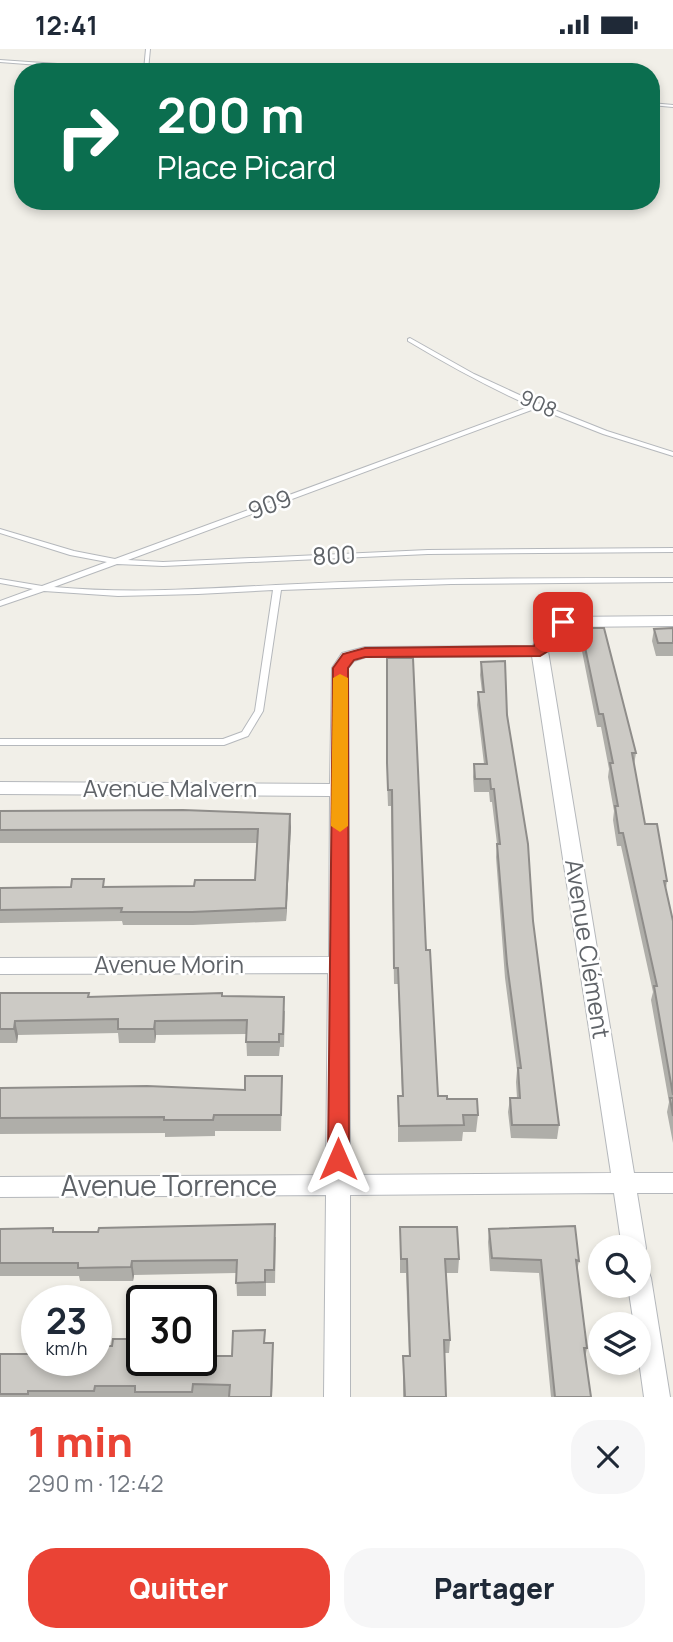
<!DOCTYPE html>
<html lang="fr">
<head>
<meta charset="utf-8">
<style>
	body { margin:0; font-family:Manrope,sans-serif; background:#f6f6f7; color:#1f2937; height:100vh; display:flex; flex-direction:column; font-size:26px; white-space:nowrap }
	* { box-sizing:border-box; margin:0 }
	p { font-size:23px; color:#747a83 }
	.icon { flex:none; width:38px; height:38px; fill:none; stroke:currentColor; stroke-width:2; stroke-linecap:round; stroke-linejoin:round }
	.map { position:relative; height:1348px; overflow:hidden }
	.drawer { display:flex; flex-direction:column; background:#fff; flex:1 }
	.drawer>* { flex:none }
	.banner { position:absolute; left:14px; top:14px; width:646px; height:147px; border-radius:28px; box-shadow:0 4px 10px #0003; background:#0b6e4f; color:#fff; overflow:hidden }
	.fabs { position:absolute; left:588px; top:1186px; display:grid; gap:14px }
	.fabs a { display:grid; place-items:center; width:63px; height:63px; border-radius:50%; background:#fff; box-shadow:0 4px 10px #0003; font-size:35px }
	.speed { position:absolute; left:21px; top:1236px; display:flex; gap:14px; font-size:35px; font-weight:700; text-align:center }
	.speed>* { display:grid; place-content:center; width:91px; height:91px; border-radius:50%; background:#fff; box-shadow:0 4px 10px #0003; line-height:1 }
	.speed small { font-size:18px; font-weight:400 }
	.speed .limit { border:4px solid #111; border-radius:10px; background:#fff; color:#111 }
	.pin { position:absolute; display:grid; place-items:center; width:60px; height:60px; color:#fff; margin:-30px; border-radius:14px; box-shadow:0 4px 10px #0006 }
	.me { position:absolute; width:77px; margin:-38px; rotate:0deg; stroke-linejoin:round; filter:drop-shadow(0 0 5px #0008) }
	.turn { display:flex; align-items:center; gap:24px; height:147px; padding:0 28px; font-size:32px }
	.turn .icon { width:91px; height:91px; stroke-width:2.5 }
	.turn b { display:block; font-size:49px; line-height:60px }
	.round { display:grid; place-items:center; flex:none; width:74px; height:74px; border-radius:28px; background:#f6f6f7 }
	.summary { display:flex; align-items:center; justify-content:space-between; height:119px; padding:0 28px }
	h1 { font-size:42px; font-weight:800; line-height:52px; color:#ea4335 }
	.action { display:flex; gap:14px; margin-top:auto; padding:14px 28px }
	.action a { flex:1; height:80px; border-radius:28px; background:#ea4335; color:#fff; font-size:28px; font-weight:800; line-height:80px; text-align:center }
	.action a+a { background:#f6f6f7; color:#1f2937 }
	.status { display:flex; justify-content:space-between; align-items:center; height:49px; padding:0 35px; background:#fff; direction:ltr }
	.status svg { height:19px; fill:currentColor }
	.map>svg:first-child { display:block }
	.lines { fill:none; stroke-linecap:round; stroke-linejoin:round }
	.service-casing { stroke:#b5b8bc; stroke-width:2 }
	.minor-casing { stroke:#b5b8bc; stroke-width:2 }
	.service { fill:#fff; fill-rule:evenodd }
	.minor { fill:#fff; fill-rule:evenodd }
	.wall { fill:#afaea9 }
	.shaded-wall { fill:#8f8d8a }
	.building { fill:#cccac5; stroke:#8f8d8a; stroke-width:2 }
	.route { fill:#ea4335; stroke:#982c22; stroke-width:2 }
	.slow { fill:#f59e0b }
	.labels { text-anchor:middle; stroke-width:5; stroke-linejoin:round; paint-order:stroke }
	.far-street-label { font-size:21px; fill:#5f6368; stroke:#fff }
	.street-label { font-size:24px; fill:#5f6368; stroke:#fff }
	.near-street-label { font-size:28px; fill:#5f6368; stroke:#fff }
</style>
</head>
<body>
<div class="status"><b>12:41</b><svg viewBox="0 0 49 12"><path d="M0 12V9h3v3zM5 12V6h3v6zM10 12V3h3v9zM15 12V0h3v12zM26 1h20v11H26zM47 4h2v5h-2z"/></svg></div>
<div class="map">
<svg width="673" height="1348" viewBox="0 0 673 1348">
	<rect width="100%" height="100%" fill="#f1efe8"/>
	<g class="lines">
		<defs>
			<g id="service">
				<path d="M146 0H150L148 21 155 23H130L0 13V11L144 21Z"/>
				<path d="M651 54 673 56V58L651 56Z"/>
				<path d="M410 289 474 325 537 354 541 355 542 356 607 382 673 403V407L603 385 537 359 128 511 163 513 428 501 673 499V503L428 505 163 517 117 515 54 538C128 545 202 540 276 536 408 529 541 529 673 529V533L451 535 281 541 263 662 248 687 224 696H0V690H223L242 683 255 662 273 541 198 545 118 547 44 542 0 557V552L33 540 0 534V530L42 537 107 513 70 506 0 484V480L74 502 115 510 531 357C488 338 448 316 408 292V290Z"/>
			</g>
			<g id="minor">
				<path d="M673 567V577L566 578 553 585 548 602 634 1124H673V1144H637L646 1199 643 1207 639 1208V1199H622L614 1144 350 1146V1348H324L326 1146 0 1148V1128L326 1126 328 924 0 925V909L329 908 330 747 0 745V733L330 735 332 619 342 604 365 598 533 597 539 579 563 568ZM532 607 611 1124 350 1126 348 619 354 612 366 608Z"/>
				<path d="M639 1218 648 1221 651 1229 670 1348H644L639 1312V1276H634L628 1237H639Z"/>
			</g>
		</defs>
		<!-- service casing -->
		<use href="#service" class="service-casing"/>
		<!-- minor casing -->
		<use href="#minor" class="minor-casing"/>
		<!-- service -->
		<use href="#service" class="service"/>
		<!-- minor -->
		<use href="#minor" class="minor"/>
	</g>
	<!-- wall -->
	<g class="wall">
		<path d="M581 579 636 704 634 716 645 775 667 832 666 840 673 872V1094L667 1063 669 1053 651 951 653 943 621 797H617L613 771 614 762 608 728 609 720 601 678H597L580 592Z"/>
		<path d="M673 579V607H656L652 592 654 580Z"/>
		<path d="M481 613 507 666 559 1076 557 1090 511 1089 508 1063 510 1049H517L516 1033 517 1021 505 929 496 808 497 795 492 753H490L489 743H474L473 728 474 715H484L477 656 478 643H482L480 626Z"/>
		<path d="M387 624 426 901 438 1047 447 1050 478 1066 476 1083H463L462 1092 398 1093V1047H402L398 935H394L391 757H388L387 730Z"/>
		<path d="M0 762 291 778 286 872 193 876H123L122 872 0 874V839L194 837 255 831 257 794H0Z"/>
		<path d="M0 944H89V948L223 947 285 962 284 998H280L279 1007H247L246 985 156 986 155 994H119L118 984 18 986 17 994H0Z"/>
		<path d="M0 1039 282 1043 281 1082H215V1087L165 1088V1084L0 1085Z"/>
		<path d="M400 1178 459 1210 458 1224H446L450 1291 449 1304H444L446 1348H403V1307H409L406 1224H400Z"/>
		<path d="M0 1180 54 1183 276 1188 275 1234H266V1247H237L236 1224 134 1226 133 1232H80L79 1227H0Z"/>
		<path d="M489 1180 579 1212 577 1222 587 1299 585 1309 591 1348H551L539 1224 490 1222 488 1193Z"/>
		<path d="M265 1294H273L272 1348H0V1305L37 1311 134 1303V1306L232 1307Z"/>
	</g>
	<!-- shaded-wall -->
	<g class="shaded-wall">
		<path d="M290 765 291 778 286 872V859Z"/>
		<path d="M15 972 18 986 17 994 14 980Z"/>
		<path d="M155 972 156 986 155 994 154 980Z"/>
		<path d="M132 1212 134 1226 133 1232 131 1218Z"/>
		<path d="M132 1290 134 1303 132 1318 130 1306Z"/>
		<path d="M273 1294 272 1348H271Z"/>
	</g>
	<!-- building -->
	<g class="building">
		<path d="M581 579H604L636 704H632L645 775H657L667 832H664L673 872V1046L654 937H657L623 784H619L615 757H618L610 714H613L603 665H599Z"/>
		<path d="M673 579V594H658L654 580Z"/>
		<path d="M387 609H413L426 901H430L438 1047H447V1050H477L478 1066H463L464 1076 399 1077 398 1047H403L398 919H394L392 741H388L387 714Z"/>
		<path d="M505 612 507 666 528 795 533 872 559 1076H512L510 1049H520L518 1019H521L507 915 497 795H500L494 740H491L490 730H475L474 715H487L478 643H484L481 613Z"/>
		<path d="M183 761 290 765 286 859 192 863H121L122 859 0 861V839L71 838 72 830H104L103 838 194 837 195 831H255L258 780 0 781V762Z"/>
		<path d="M0 944H89L88 948 222 944V947L284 948 283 985H279V993H246L247 971 155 972 154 980H118V970L15 972 14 980H0Z"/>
		<path d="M245 1027H282L281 1066H214L213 1071H164V1068L0 1069V1039L147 1037 245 1041Z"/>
		<path d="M670 1049H673V1067Z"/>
		<path d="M275 1175 274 1221H265V1233L236 1234 237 1211 132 1212 131 1218 78 1219V1214H0V1180L53 1179V1183H98L99 1179Z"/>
		<path d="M575 1177 579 1212 576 1211 587 1299H584L591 1348H555L541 1211 492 1209 489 1180Z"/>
		<path d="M400 1178H457L459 1210H445L450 1291H444L446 1348H405L403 1307H410L407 1210H401Z"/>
		<path d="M265 1281 264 1294H273L271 1348H229L230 1336 193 1335 192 1343H135V1337H95L94 1342H28V1345H0V1305H37V1311H96V1297H112L113 1290H132L130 1306H142V1311H201V1307H232L233 1282Z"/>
	</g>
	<!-- route -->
	<path class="route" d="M563 569 570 573 552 584 548 602 540 607 365 608 354 611 348 619 349 1110 346 1116 338 1118 331 1116 328 1110 333 619 343 605 365 599 534 597 540 579Z"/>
	<!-- slow -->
	<path class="slow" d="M340 625 348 629V777L340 783 331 777 333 629Z"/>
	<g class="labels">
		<!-- far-street labels -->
		<g class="far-street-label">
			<text transform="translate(538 355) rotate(24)" y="7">908</text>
		</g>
		<!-- street labels -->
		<g class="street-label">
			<text transform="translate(270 456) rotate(-20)" y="8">909</text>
			<text transform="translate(334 507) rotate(-3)" y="8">800</text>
			<text x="170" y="748">Avenue Malvern</text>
			<text transform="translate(587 900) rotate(81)" y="8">Avenue Clément</text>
			<text x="169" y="924">Avenue Morin</text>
		</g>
		<!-- near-street labels -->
		<g class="near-street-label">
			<text x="169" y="1147">Avenue Torrence</text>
		</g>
	</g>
</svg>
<div class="fabs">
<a><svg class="icon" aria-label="search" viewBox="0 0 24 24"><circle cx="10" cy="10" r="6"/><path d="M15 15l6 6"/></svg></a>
<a><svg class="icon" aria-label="layers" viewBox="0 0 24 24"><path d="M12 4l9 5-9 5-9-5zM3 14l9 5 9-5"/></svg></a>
</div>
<div class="speed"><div>23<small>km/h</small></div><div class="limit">30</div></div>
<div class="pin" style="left:563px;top:573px;background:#d93025"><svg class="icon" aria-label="arrive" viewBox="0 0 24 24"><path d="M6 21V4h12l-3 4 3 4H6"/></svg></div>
<svg class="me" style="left:338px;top:1110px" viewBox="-20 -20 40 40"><path d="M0-17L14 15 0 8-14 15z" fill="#ea4335" stroke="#fff" stroke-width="4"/></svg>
<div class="banner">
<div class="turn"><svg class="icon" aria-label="right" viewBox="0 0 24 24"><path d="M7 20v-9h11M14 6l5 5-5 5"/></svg><div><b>200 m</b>Place Picard</div></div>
</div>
</div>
<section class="drawer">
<div class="summary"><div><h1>1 min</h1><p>290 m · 12:42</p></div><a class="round"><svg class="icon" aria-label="close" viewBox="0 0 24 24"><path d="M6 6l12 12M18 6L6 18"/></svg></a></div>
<div class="action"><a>Quitter</a><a>Partager</a></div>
</section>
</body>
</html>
